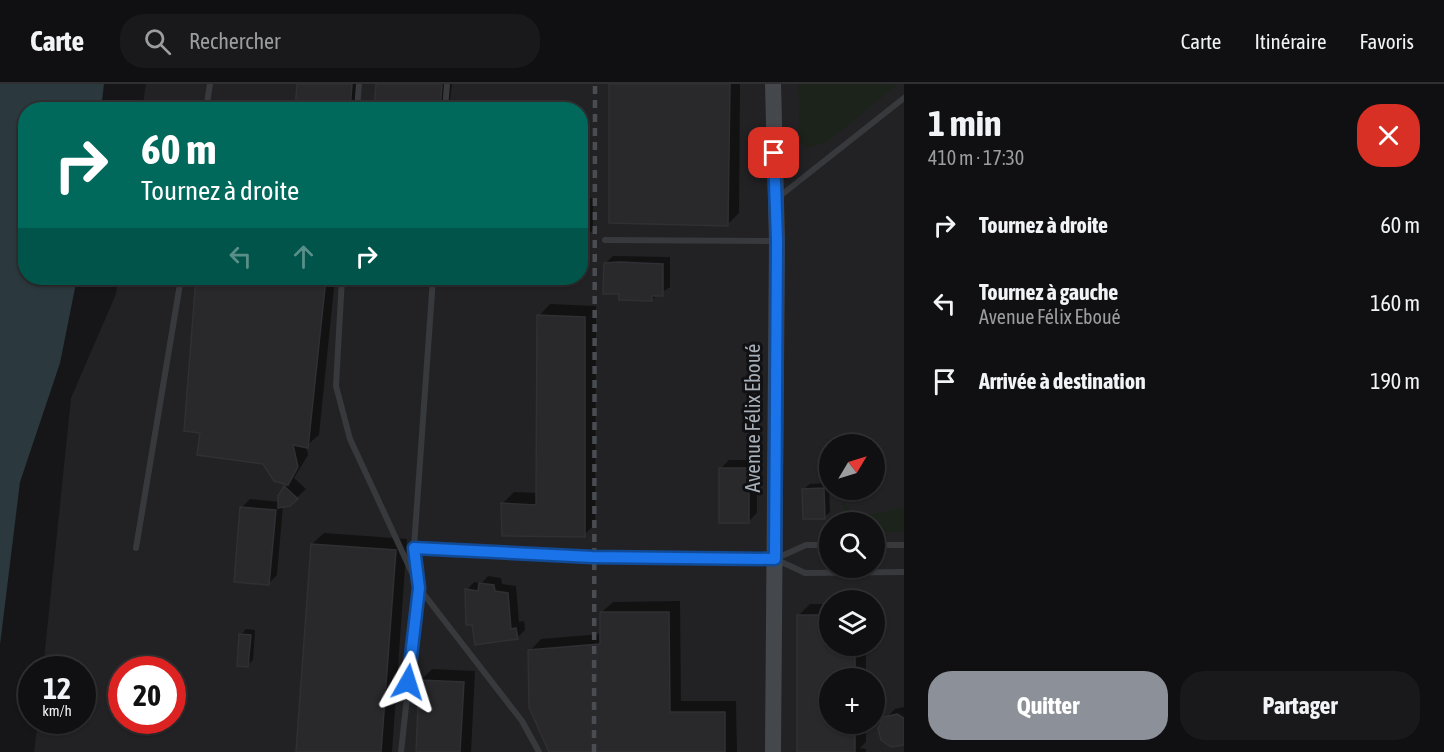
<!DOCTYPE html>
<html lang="fr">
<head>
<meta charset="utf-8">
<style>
	body { margin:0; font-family:"Asap Condensed",sans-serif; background:#19191b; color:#f1f3f6; height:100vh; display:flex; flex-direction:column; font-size:22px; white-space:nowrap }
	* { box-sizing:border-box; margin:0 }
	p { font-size:20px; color:#9c9d9f }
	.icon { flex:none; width:33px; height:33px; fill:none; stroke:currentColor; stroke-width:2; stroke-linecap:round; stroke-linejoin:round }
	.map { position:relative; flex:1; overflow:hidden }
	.drawer { display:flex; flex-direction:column; background:#101012; width:540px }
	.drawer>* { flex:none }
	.hud { position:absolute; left:18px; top:18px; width:570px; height:183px; border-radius:24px; box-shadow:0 2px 4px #0004,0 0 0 2px #303032; background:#00695c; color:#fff; overflow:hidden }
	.needle { width:39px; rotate:52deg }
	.tools { position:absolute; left:819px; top:350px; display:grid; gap:12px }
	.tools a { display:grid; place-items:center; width:66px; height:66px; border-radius:50%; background:#101012; box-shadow:0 2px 4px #0004,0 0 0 2px #303032; font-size:30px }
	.speed { position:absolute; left:18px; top:572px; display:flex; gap:12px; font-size:30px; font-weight:700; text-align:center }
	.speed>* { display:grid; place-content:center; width:78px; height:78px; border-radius:50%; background:#101012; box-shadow:0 2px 4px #0004,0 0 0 2px #303032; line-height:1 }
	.speed small { font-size:15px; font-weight:400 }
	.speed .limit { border:9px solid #d22; background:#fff; color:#111 }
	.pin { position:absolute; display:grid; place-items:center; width:51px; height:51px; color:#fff; margin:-26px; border-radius:12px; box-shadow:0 3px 9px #0006 }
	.me { position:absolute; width:66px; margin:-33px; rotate:6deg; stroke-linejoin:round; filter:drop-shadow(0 0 4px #0008) }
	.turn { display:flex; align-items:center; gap:21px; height:126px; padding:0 24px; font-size:27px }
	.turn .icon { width:78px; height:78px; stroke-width:2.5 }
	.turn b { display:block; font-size:42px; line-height:51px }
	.lanes { display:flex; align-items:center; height:57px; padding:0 24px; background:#0003; justify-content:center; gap:30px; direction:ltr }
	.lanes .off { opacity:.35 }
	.round { display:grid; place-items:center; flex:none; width:63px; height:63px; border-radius:24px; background:#19191b }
	.summary { display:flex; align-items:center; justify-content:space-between; height:102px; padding:0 24px }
	h1 { font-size:36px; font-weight:700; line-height:45px }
	.button { display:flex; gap:12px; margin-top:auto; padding:12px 24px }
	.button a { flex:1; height:69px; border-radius:24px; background:#8c9099; color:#fff; font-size:24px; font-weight:700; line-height:69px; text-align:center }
	.button a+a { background:#19191b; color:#f1f3f6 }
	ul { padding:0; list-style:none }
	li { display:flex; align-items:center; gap:18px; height:78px; padding:0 24px }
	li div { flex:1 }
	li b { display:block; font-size:22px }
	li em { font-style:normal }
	header { display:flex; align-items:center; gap:36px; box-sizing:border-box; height:84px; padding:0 30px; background:#101012; border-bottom:2px solid #303032 }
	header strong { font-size:28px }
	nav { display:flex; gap:33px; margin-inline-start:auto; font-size:21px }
	.search { width:420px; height:54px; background:#19191b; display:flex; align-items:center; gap:15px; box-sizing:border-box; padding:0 21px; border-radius:24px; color:#9c9d9f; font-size:22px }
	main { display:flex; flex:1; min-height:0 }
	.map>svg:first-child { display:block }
	.built { fill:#222225; fill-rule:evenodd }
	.green { fill:#1c231b }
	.water { fill:#2b383d }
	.shadow { fill:#0007 }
	.building { fill:#29292c; stroke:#303034; stroke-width:1.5 }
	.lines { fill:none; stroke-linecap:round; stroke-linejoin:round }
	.lane { stroke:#37393d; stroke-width:6 }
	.secondary { stroke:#44484d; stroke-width:16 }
	.rail { stroke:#494d52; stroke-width:4.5; stroke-dasharray:8 6; stroke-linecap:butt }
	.route-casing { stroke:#114b97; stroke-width:15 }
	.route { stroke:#1a73e8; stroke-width:10 }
	.labels { text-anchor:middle; stroke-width:6; stroke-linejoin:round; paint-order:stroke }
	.street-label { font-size:21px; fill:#a7afb9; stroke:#111113 }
</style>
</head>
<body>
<header>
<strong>Carte</strong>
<div class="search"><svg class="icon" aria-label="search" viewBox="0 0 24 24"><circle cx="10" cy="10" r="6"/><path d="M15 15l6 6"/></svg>Rechercher</div>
<nav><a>Carte</a><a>Itinéraire</a><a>Favoris</a></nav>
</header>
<main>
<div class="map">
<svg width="904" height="668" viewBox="0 0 904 668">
	<rect width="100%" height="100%" fill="#161618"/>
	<!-- built -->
	<path class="built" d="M146 0H904V668H34L38 636H82V585H43L71 314 116 210 118 194H580V26L142 25ZM830 360H874V405H830ZM830 438H874V483H830ZM830 516H874V561H830ZM122 585H172V636H122ZM830 594H874V639H830Z"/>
	<!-- green -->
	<g class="green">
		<path d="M798 0H898L827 58 807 64 800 58Z"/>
		<path d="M843 418C859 439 881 428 904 423V448H875L874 438H845Z"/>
	</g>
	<!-- water -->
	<path class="water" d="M0 0H104L101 25 26 26V194H77L60 279 20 398 0 561Z"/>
	<!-- shadow -->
	<g class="shadow">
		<path d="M298 0H362L359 26H296Z"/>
		<path d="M378 0H452L449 25 375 26Z"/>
		<path d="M611 0H740L739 129 728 140Z"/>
		<path d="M580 114H593V146L584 155H580Z"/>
		<path d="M613 172 670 173V203L651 216 621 209 605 180Z"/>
		<path d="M197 194H335L319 351 306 362 308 371 294 394 306 405 289 421H283L277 491 269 499 241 424 250 415 280 418V412L288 400 264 378 202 348 185 345Z"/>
		<path d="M550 220 596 222 595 440 584 451 502 420 514 408 538 409 539 232Z"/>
		<path d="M729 376H757V429L748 438 721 384Z"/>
		<path d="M829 399 830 428 824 433 804 405 810 400Z"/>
		<path d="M324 449 407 455 392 668H298L312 460Z"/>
		<path d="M488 492 501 494 502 500 516 502 519 538 524 537 525 546 517 554 467 506 474 498 482 499Z"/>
		<path d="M680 517 681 617H736L737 668H551L530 567 541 555 601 550V529L613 518Z"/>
		<path d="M810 520H830V561H866V594H830V639H866V658L860 664 866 665V668H799V531Z"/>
		<path d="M246 545 255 546 253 576 247 581 241 551Z"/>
		<path d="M432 585 475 587 471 668H417L421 596Z"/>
		<path d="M904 623V659L886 634 895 625Z"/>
	</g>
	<!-- building -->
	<g class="building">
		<path d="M297 0H352L350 26H295Z"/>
		<path d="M376 0H442L440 26H374Z"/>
		<path d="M609 0H730L728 142 609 139Z"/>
		<path d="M620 178 663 180V212H652V217L619 216V210H603L604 179Z"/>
		<path d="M196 194H326L308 364 293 361 298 383 288 401 274 397 263 380 197 371 200 349 184 347Z"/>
		<path d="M537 231 585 233V453L502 452 501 419 536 421Z"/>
		<rect x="719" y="384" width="30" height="55"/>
		<path d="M284 402 298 415 290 422 278 424V412Z"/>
		<path d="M824 404 825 435H803L802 405Z"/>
		<path d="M240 423 276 426 269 501 234 498Z"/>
		<path d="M311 460 396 466 381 668H296Z"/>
		<path d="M479 499 494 501 495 507 508 509 511 545 516 544 518 555 475 561 472 541H466L465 505 478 507Z"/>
		<path d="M600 528H669L670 628H725V668H549L529 623 528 566 600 560Z"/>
		<path d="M797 531H830V561H855V594H830V639H855V668H797Z"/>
		<path d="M239 550 251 551 248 583 237 582Z"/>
		<path d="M419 596 464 598 460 668H416Z"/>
		<path d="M897 630 904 634V661L891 663 881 656 878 644 884 633Z"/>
	</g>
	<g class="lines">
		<!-- lane -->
		<g class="lane">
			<path d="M206 26 210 0"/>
			<path d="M357 26 359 0"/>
			<path d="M445 26 447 0"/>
			<path d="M780 112 904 14"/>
			<path d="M605 156 776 157"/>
			<path d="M342 194 336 302 350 355 419 504 522 637 539 668"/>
			<path d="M874 461H904"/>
			<path d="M414 463 592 473 775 475 806 461H830"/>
			<path d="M136 464 181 194"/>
			<path d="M775 475 805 489 904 488"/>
			<path d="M401 668 419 504 414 463 433 194"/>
		</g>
		<!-- secondary -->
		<path class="secondary" d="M773 0 777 157 773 668"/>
		<!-- rail -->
		<path class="rail" d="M594 668 595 0"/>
	</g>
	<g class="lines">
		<defs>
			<path id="route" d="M408 598 419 504 414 464 592 473 775 475 777 157 774 69"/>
		</defs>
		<!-- route casing -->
		<use href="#route" class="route-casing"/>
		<!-- route -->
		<use href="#route" class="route"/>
	</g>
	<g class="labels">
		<!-- street labels -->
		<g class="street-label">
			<text transform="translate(753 334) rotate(-90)" y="7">Avenue Félix Eboué</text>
		</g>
	</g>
</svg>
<div class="tools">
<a><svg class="needle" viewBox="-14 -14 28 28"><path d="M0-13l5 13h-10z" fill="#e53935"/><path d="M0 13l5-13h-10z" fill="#9c9d9f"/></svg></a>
<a><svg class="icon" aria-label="search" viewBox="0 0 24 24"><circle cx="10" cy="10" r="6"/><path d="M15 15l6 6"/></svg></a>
<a><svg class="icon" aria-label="layers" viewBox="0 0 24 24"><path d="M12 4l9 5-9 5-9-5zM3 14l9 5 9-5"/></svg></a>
<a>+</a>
</div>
<div class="speed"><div>12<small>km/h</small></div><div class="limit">20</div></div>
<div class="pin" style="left:774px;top:69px;background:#d93025"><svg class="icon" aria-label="arrive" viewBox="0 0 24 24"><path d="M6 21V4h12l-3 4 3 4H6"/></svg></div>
<svg class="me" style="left:408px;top:598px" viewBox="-20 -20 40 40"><path d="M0-17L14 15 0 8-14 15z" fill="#1a73e8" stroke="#fff" stroke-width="4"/></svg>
<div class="hud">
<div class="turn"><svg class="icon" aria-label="right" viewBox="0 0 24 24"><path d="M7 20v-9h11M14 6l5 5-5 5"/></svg><div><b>60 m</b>Tournez à droite</div></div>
<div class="lanes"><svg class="icon off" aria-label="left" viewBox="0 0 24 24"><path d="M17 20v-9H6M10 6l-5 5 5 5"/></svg><svg class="icon off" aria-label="ahead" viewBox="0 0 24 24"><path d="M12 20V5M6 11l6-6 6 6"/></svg><svg class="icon" aria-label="right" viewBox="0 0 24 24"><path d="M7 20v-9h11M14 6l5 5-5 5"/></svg></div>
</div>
</div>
<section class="drawer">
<div class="summary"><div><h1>1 min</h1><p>410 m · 17:30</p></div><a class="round" style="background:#d93025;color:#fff"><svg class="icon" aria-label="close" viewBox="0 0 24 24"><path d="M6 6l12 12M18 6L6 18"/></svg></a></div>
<ul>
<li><svg class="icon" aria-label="right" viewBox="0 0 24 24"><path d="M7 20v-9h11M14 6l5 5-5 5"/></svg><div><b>Tournez à droite</b></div><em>60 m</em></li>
<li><svg class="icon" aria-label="left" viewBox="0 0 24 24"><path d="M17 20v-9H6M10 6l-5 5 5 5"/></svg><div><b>Tournez à gauche</b><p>Avenue Félix Eboué</p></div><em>160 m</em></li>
<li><svg class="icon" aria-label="arrive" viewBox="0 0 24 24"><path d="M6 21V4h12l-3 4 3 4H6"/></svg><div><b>Arrivée à destination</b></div><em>190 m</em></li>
</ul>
<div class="button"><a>Quitter</a><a>Partager</a></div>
</section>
</main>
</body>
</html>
